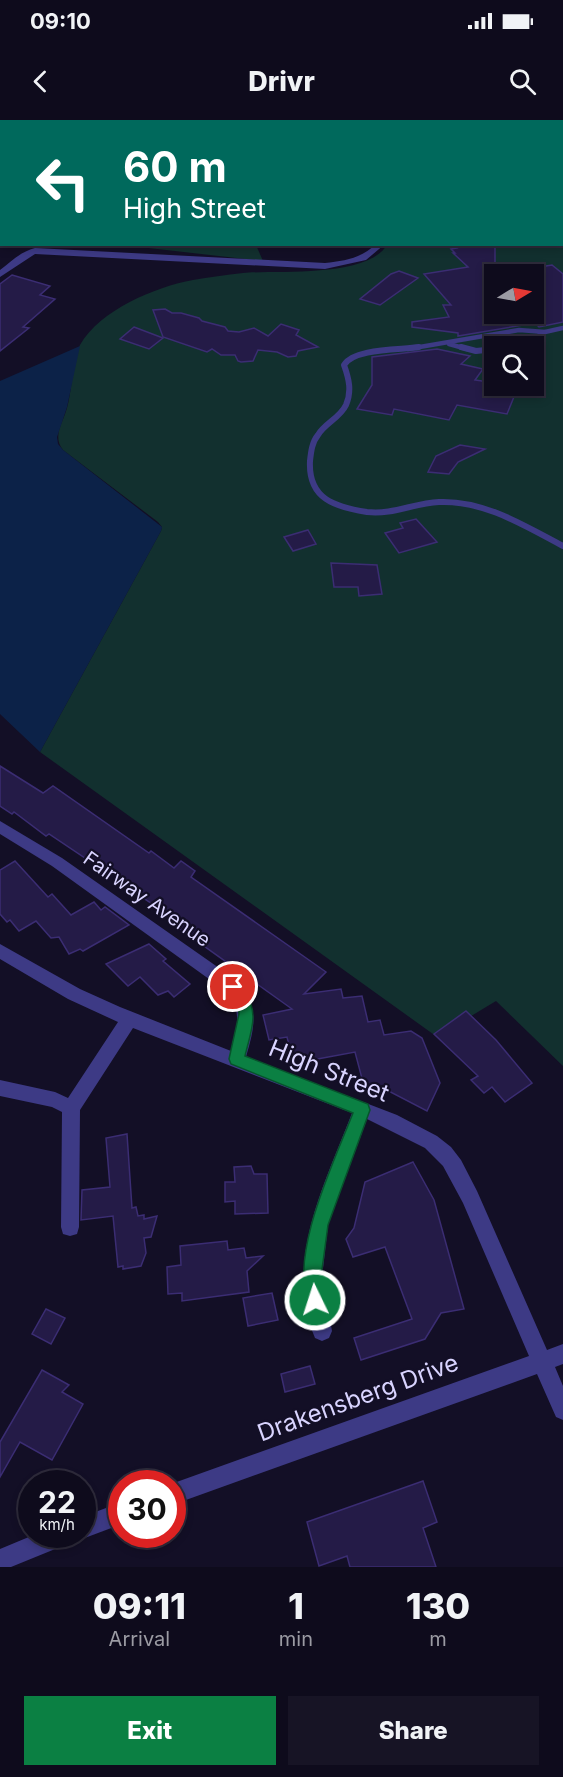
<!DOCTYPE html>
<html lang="en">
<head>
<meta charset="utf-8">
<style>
	body { margin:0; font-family:Inter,sans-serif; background:#171425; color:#f1f3f6; height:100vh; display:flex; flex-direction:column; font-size:22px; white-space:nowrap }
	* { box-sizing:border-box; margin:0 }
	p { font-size:20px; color:#9b9ba3 }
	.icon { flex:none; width:33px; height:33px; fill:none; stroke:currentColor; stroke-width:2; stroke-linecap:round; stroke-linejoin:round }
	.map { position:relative; height:1447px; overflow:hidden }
	.side { display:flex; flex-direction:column; background:#0e0b1c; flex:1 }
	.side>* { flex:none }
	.guide { position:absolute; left:0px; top:0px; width:564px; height:126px; box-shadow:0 3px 9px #0003,0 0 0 2px #2e2b3b; background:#00695c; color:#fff; overflow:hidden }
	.needle { width:39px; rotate:80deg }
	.fabs { position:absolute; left:484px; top:144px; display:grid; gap:12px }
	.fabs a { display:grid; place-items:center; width:60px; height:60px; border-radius:0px; background:#0e0b1c; box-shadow:0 3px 9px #0003,0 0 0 2px #2e2b3b; font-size:30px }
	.speed { position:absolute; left:18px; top:1350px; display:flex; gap:12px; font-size:30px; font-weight:700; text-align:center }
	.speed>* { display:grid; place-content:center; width:78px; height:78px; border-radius:50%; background:#0e0b1c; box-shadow:0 3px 9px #0003,0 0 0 2px #2e2b3b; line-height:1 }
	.speed small { font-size:15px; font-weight:400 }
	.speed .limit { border:9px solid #d22; background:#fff; color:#111 }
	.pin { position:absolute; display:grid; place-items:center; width:51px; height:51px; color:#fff; margin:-26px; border:3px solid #fff; border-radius:50%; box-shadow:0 2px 6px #0007 }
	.me { position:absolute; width:66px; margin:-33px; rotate:356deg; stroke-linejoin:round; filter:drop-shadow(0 0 4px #0008) }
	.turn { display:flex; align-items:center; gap:21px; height:126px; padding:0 24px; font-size:27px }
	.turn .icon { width:78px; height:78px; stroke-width:2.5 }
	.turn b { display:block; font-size:42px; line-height:51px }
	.eta { display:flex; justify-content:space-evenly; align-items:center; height:102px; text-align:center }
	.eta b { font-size:36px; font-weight:800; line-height:42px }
	.button { display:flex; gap:12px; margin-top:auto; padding:12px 24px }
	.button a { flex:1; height:69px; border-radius:0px; background:#0b8043; color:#fff; font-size:24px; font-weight:800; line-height:69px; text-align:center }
	.button a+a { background:#171425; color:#f1f3f6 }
	.status { display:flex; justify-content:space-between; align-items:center; height:42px; padding:0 30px; background:#0e0b1c; direction:ltr }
	.status svg { height:16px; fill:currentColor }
	header { display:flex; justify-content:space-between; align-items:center; height:78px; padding:0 24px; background:#0e0b1c; font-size:27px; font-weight:800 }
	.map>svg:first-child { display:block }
	.green { fill:#12302f; fill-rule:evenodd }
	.water { fill:#0c2248 }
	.building { fill:#241b47; stroke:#3b2d73; stroke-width:1.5 }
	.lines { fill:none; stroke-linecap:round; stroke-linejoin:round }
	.path { stroke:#2fb8b0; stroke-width:1.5; stroke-dasharray:1.5 2; stroke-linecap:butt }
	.lane-far1 { stroke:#3d3a85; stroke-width:4.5 }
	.lane { stroke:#3d3a85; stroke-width:6 }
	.street { fill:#3d3a85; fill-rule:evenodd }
	.route { fill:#0b8043; stroke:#07532c; stroke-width:1.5 }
	.labels { text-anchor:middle; stroke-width:4.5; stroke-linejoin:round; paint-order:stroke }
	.street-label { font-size:20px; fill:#d9d4ff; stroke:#130f26 }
	.near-street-label { font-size:24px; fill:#d9d4ff; stroke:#130f26 }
</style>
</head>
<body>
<div class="status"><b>09:10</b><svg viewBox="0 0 49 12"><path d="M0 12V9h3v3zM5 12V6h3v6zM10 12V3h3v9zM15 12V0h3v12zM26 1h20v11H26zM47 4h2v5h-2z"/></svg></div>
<header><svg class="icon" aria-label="back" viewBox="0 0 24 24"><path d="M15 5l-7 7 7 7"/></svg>Drivr<svg class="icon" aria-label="search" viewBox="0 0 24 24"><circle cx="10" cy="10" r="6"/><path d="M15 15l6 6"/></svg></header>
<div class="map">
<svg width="563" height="1447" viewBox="0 0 563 1447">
	<rect width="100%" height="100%" fill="#130f26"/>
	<!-- green -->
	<g class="green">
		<path d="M563 68V946L496 881 438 916 433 914 40 632 161 411 162 407 158 402 63 330C52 316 63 303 67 288 72 271 73 238 80 225 100 190 155 167 193 160 209 157 226 155 243 153 278 150 367 158 387 125L562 124ZM495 154H534V194H495ZM495 226H534V266H495Z"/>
		<path d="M122 125H256L263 141Z"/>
	</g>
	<!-- water -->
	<path class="water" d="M80 226 67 287 57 317 58 324 63 330 162 407 161 411 40 632 0 594V261Z"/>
	<!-- building -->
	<g class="building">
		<path d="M453 124H489L495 128V194H534V148L552 145 563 154V202L539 207 535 203 458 216V213L412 207V202L449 197 443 185H451L424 154 468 147 453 133H455L451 129 457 128Z"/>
		<path d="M399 151 418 158 380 185 360 179 391 154Z"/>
		<path d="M12 155 50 166 40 175 55 179 23 207 29 208 0 231V164Z"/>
		<path d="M165 189 172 193H181L199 198 202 201 225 207 228 211 239 212 254 208 268 216 281 204 299 210 296 215 318 227 298 231 296 236 288 237 277 232 258 230 253 241 241 242 238 241 235 235H221L212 229 207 232 163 217 153 190Z"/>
		<path d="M134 207 163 218 149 229 120 219Z"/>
		<path d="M437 229 470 236 461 244 483 249 475 260 495 263V266L518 267 507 294 457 285 449 300 394 289 392 295 357 289 372 265V237Z"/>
		<path d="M460 325 485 329 458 342 449 354 428 352 436 336Z"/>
		<path d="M416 399 437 422 399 433 385 413 403 408 400 403Z"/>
		<path d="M308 410 316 424 293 431 284 417Z"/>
		<path d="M331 443 377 445 382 474 359 476 358 467H334Z"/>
		<path d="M0 646 43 673 53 666 149 733 151 731 174 748 181 741 195 751 191 757 326 852 304 874 341 869 343 878 362 876 368 902 380 900 384 915 411 911 422 918 440 963 427 991 381 967 365 970 355 932 301 942 300 936 292 937 287 917 269 920 263 895 292 889 176 806 179 802 118 761 120 758 94 739 91 742 49 714 46 716 14 692 12 694 0 686Z"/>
		<path d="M15 741 48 777 52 774 71 795 94 782 101 790 105 787 129 805 83 831 80 829 69 834 59 817 51 818 36 801 19 811 10 800 7 802 0 794V750Z"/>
		<path d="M149 824 166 839 163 841 190 864 174 877 168 871 158 875 140 857 128 866 106 844Z"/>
		<path d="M466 891 496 920 532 963 505 982 492 967 484 973 471 960 478 956 434 914Z"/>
		<path d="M127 1014 132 1088 136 1087 138 1096 144 1095V1099L157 1096 151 1117 144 1118 146 1133 141 1146 123 1149V1146L118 1147 113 1096 81 1100 82 1070 110 1067 106 1018Z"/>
		<path d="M413 1042 434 1080 464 1189 441 1193 425 1219 361 1240 354 1218 412 1199 385 1127 353 1137 346 1119 354 1108 365 1062Z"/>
		<path d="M251 1046 254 1054H267L268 1093 235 1094V1081L225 1082V1062H235L234 1047Z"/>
		<path d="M227 1121 228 1130 244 1128 246 1138 263 1136 247 1151 249 1172 182 1181V1173L168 1174 167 1147 181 1145 180 1126Z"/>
		<path d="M272 1173 278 1200 248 1206 243 1178Z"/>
		<path d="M46 1189 65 1198 51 1224 32 1214Z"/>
		<path d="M310 1246 315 1264 285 1272 281 1254Z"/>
		<path d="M42 1250 69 1265 62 1272 83 1284 52 1340 20 1322 0 1357V1322Z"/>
		<path d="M423 1361 437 1402 423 1408 436 1447H350L347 1436 319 1446 307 1402Z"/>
	</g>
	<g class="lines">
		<!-- path -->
		<path class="path" d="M49 0 51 2"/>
		<!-- lane-far1 -->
		<g class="lane-far1">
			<path d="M160 2 174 0"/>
			<path d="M449 224 467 229"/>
			<path d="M508 226 527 222 545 212"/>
			<path d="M408 229 519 210 545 212 563 208"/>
		</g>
		<!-- lane -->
		<g class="lane">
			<path d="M419 227C401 230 354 228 344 245 349 259 352 271 346 285 340 298 325 303 318 315 312 322 311 332 310 341 308 379 335 387 367 392 393 395 414 383 439 382 484 380 525 406 563 426"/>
			<path d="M461 227 476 231 495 229"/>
		</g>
		<!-- street -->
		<g class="street">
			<path d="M215 0H223L224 2H216Z"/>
			<path d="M261 0H269L261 2Z"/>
			<path d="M506 0H514V2H507Z"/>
			<rect x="562" y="59" width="1" height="4"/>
			<path d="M376 124H385L366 140 325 149 35 134 0 157V150C12 141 20 132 35 128L325 143C344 141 362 138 376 124Z"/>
			<path d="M0 701 62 738 239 862C259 889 255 906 246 937L397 995 437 1016 451 1027 461 1040 477 1071 547 1230 563 1224V1244L555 1247 563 1266V1300L556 1297 537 1254 172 1385 171 1364 529 1236 463 1083 443 1046 425 1028 367 999 328 1105 322 1157 332 1211 329 1218 322 1221 315 1218C283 1142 325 1064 352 993L133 908 80 990 79 1107 77 1114 70 1116 63 1114 61 1107 62 992 52 987 0 976V960L55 972 68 978 118 902 68 879 0 839V824L80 869 120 887 231 931C238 909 242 892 227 872L52 746 0 714Z"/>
			<path d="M122 1382V1404L82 1419 75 1416 73 1422 65 1425 11 1447H0V1429L36 1414H82V1397Z"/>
		</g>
	</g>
	<!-- route -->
	<path class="route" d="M233 861C239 863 240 865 244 870 260 894 251 910 245 936L368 984 370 990 328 1105 321 1157 324 1180 321 1186 315 1189 309 1186C288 1136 334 1042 353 993L231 944 229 939 239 894 238 886 225 867 228 862Z"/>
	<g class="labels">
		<!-- street labels -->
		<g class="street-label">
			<text transform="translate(147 779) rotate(35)" y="7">Fairway Avenue</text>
		</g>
		<!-- near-street labels -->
		<g class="near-street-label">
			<text transform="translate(329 951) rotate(22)" y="8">High Street</text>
			<text transform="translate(358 1278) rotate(-20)" y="8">Drakensberg Drive</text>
		</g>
	</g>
</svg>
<div class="fabs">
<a><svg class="needle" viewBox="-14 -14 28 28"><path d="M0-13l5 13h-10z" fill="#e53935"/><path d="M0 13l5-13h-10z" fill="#9b9ba3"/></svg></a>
<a><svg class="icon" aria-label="search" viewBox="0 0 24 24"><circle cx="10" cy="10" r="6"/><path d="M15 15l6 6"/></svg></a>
</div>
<div class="speed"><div>22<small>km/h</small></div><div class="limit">30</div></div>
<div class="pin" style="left:233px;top:867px;background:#d93025"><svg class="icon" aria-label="arrive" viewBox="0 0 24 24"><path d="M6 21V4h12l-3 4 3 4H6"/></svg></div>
<svg class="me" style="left:315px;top:1180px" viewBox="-20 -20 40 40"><circle r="17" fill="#0b8043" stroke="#fff" stroke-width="3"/><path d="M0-11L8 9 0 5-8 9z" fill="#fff"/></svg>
<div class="guide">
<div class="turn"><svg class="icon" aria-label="left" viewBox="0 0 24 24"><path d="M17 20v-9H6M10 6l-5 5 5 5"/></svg><div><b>60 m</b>High Street</div></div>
</div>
</div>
<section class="side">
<div class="eta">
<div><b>09:11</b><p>Arrival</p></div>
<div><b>1</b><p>min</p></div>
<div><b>130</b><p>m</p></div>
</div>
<div class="button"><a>Exit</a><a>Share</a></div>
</section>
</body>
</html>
